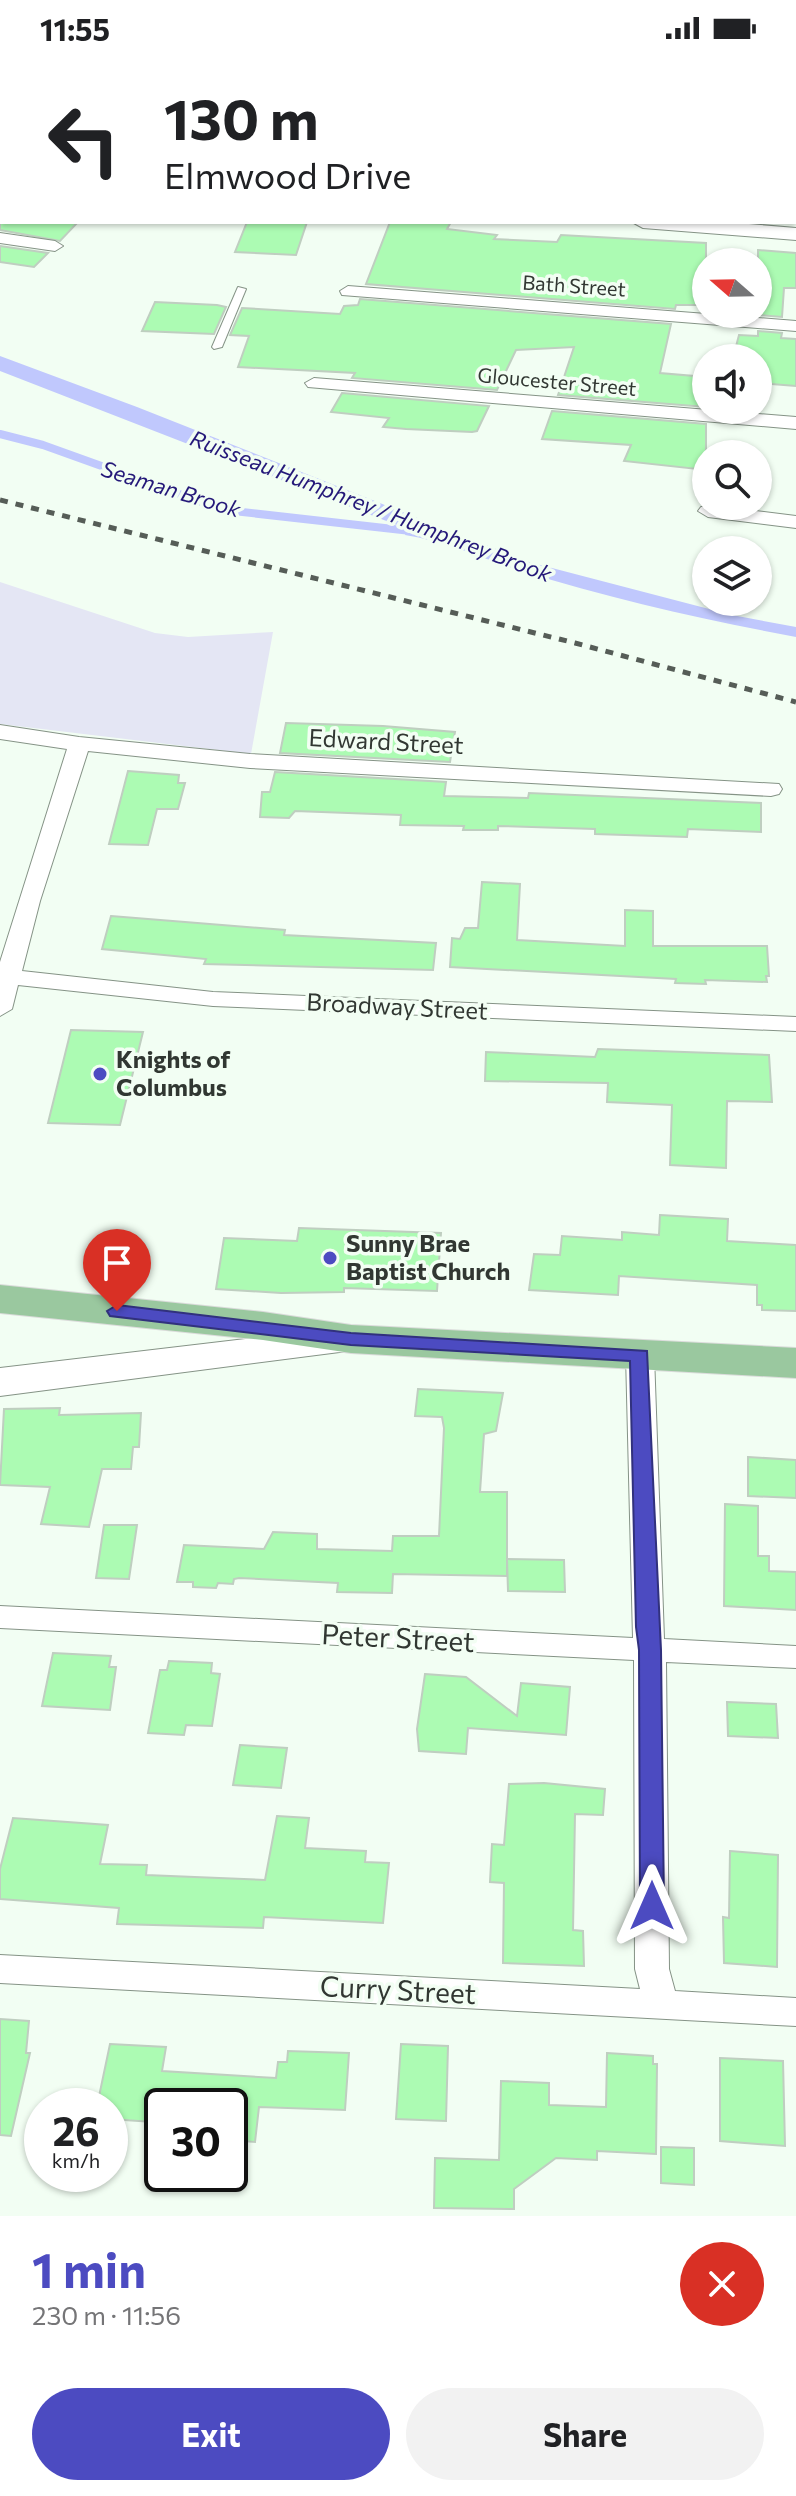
<!DOCTYPE html>
<html lang="en">
<head>
<meta charset="utf-8">
<style>
	body { margin:0; font-family:Commissioner,sans-serif; background:#f2f2f2; color:#202124; height:100vh; display:flex; flex-direction:column; font-size:30px; white-space:nowrap }
	* { box-sizing:border-box; margin:0 }
	p { font-size:26px; color:#757577 }
	.icon { flex:none; width:44px; height:44px; fill:none; stroke:currentColor; stroke-width:2; stroke-linecap:round; stroke-linejoin:round }
	.map { position:relative; height:2160px; overflow:hidden }
	.drawer { display:flex; flex-direction:column; background:#fff; flex:1 }
	.drawer>* { flex:none }
	.banner { position:absolute; left:0px; top:0px; width:796px; height:168px; box-shadow:0 2px 6px #0004; background:#fff; color:#202124; overflow:hidden }
	.needle { width:52px; rotate:290deg }
	.fabs { position:absolute; left:692px; top:192px; display:grid; gap:16px }
	.fabs a { display:grid; place-items:center; width:80px; height:80px; border-radius:50%; background:#fff; box-shadow:0 2px 6px #0004; font-size:40px }
	.speed { position:absolute; left:24px; top:2032px; display:flex; gap:16px; font-size:40px; font-weight:700; text-align:center }
	.speed>* { display:grid; place-content:center; width:104px; height:104px; border-radius:50%; background:#fff; box-shadow:0 2px 6px #0004; line-height:1 }
	.speed small { font-size:20px; font-weight:400 }
	.speed .limit { border:4px solid #111; border-radius:12px; background:#fff; color:#111 }
	.pin { position:absolute; display:grid; place-items:center; width:68px; height:68px; color:#fff; margin:-82px -34px; border-radius:50% 50% 50% 0; rotate:-45deg; box-shadow:0 0 8px #0007 }
	.pin .icon { rotate:45deg }
	.me { position:absolute; width:88px; margin:-44px; rotate:0deg; stroke-linejoin:round; filter:drop-shadow(0 0 6px #0008) }
	.turn { display:flex; align-items:center; gap:28px; height:168px; padding:0 32px; font-size:36px }
	.turn .icon { width:104px; height:104px; stroke-width:2.5 }
	.turn b { display:block; font-size:56px; line-height:68px }
	.round { display:grid; place-items:center; flex:none; width:84px; height:84px; border-radius:42px; background:#f2f2f2 }
	.head { display:flex; align-items:center; justify-content:space-between; height:136px; padding:0 32px }
	h1 { font-size:48px; font-weight:700; line-height:60px; color:#4c4bc1 }
	.cta { display:flex; gap:16px; margin-top:auto; padding:16px 32px }
	.cta a { flex:1; height:92px; border-radius:48px; background:#4c4bc1; color:#fff; font-size:32px; font-weight:700; line-height:92px; text-align:center }
	.cta a+a { background:#f2f2f2; color:#202124 }
	.status { display:flex; justify-content:space-between; align-items:center; height:56px; padding:0 40px; background:#fff; direction:ltr }
	.status svg { height:22px; fill:currentColor }
	.map>svg:first-child { display:block }
	.green { fill:#e4e6f4 }
	.water { fill:#c0c8fd }
	.lines { fill:none; stroke-linecap:round; stroke-linejoin:round }
	.stream { stroke:#c0c8fd; stroke-width:8 }
	.building { fill:#acfbb3; stroke:#bfcec0; stroke-width:2 }
	.service-casing { stroke:#859386; stroke-width:2 }
	.minor-casing { stroke:#859386; stroke-width:2 }
	.tertiary-casing { stroke:#859386; stroke-width:2 }
	.secondary-casing { stroke:#859386; stroke-width:2 }
	.primary-casing { stroke:#dadbda; stroke-width:2 }
	.service { fill:#fff; fill-rule:evenodd }
	.minor { fill:#fff; fill-rule:evenodd }
	.tertiary { fill:#fff; fill-rule:evenodd }
	.secondary { fill:#fff; fill-rule:evenodd }
	.primary { fill:#9ac89f; fill-rule:evenodd }
	.rail { stroke:#565d57; stroke-width:5; stroke-dasharray:8 8; stroke-linecap:butt }
	.route { fill:#4c4bc1; stroke:#31317d; stroke-width:2 }
	.poi-dot { fill:#4c4bc1; stroke:#f2fef3; stroke-width:3 }
	.labels { text-anchor:middle; stroke-width:7; stroke-linejoin:round; paint-order:stroke }
	.far-street-label { font-size:20px; fill:#313732; stroke:#f2fef3 }
	.far-water-label { font-size:22px; font-style:italic; fill:#241879; stroke:#f2fef3 }
	.street-label { font-size:24px; fill:#313732; stroke:#f2fef3 }
	.poi-label { font-size:24px; font-weight:bold; fill:#313732; stroke:#f2fef3; text-anchor:start }
	.near-street-label { font-size:28px; fill:#313732; stroke:#f2fef3 }
</style>
</head>
<body>
<div class="status"><b>11:55</b><svg viewBox="0 0 49 12"><path d="M0 12V9h3v3zM5 12V6h3v6zM10 12V3h3v9zM15 12V0h3v12zM26 1h20v11H26zM47 4h2v5h-2z"/></svg></div>
<div class="map">
<svg width="796" height="2160" viewBox="0 0 796 2160">
	<rect width="100%" height="100%" fill="#f2fef3"/>
	<!-- green -->
	<path class="green" d="M0 526 155 577 188 581 273 576 251 698 0 668Z"/>
	<!-- water -->
	<path class="water" d="M0 300 137 351 529 506 732 559 796 571V581C705 564 611 543 522 515 483 503 446 485 405 479L407 473 0 315Z"/>
	<g class="lines">
		<!-- stream -->
		<path class="stream" d="M0 378 43 389 224 454 420 476"/>
	</g>
	<!-- building -->
	<g class="building">
		<path d="M0 160 2 166H78L60 185 0 174Z"/>
		<path d="M247 166H307L296 199 235 196Z"/>
		<path d="M390 166H451L447 173 497 179 494 183 557 186 561 179 706 187V249H676L675 253 366 228Z"/>
		<path d="M0 190 48 197 34 211 0 206Z"/>
		<path d="M758 194 796 197V232H784L782 261 758 259Z"/>
		<path d="M360 243 671 268 660 317 706 321V351L558 339 574 291 516 294 497 334 352 322 355 317 238 311 249 280 230 279 242 252 340 258 344 250 358 249Z"/>
		<path d="M155 246 217 249 226 251 214 278 142 275Z"/>
		<path d="M758 275 782 277 781 282 796 283V330L758 327V302H733L739 279 758 280Z"/>
		<path d="M342 337 489 350 477 375 472 376 406 373 383 371 389 362 331 356Z"/>
		<path d="M552 355 706 368V414L624 405 631 389 542 383Z"/>
		<path d="M286 667 383 670 455 676 450 706 280 697Z"/>
		<path d="M128 715 179 719 178 727H185L178 753H157L148 789 109 788Z"/>
		<path d="M275 716 446 726 444 740 528 742 529 737 761 747V776L688 773 687 781 595 778V773L498 770V774H463L464 770 400 769 401 759 295 755 289 762 260 761 262 736H270Z"/>
		<path d="M482 826 520 828 517 884 625 890V854L653 855V890H767L769 920H766L767 926 705 924 706 928 675 927 676 923 450 911 452 882 460 883 465 872H478Z"/>
		<path d="M111 860 285 874 284 879 436 887 433 914 204 908 206 903 102 893Z"/>
		<path d="M71 974 143 976 120 1069 48 1067Z"/>
		<path d="M598 993 769 999 772 1046 727 1045 726 1112 670 1109 672 1049 607 1046 608 1027 485 1025 486 996 595 1001Z"/>
		<path d="M660 1159 728 1163 727 1185 796 1189V1255L762 1254V1249H757V1229L619 1220 618 1239 529 1234 534 1198 560 1199 562 1180 622 1184V1176L659 1179Z"/>
		<path d="M299 1172 441 1177 437 1235 344 1232V1236L281 1237 216 1233 224 1182 297 1185Z"/>
		<path d="M418 1333 503 1337 496 1375 484 1378 480 1436H507V1520L393 1518 392 1537 337 1536 338 1527 239 1522 234 1523 233 1528 218 1527 216 1532 193 1531V1526H177L184 1489 264 1493 273 1476 317 1478V1493L392 1495 393 1480H439L444 1372 442 1361 415 1360Z"/>
		<path d="M60 1352 59 1359 141 1357 139 1391H133L131 1413H102L89 1471 41 1468 50 1431 0 1429 4 1353Z"/>
		<path d="M748 1401 796 1404V1442L748 1440Z"/>
		<path d="M725 1448 758 1450V1500H769V1515L796 1516V1554L724 1550Z"/>
		<path d="M104 1469H137L129 1523 96 1522Z"/>
		<path d="M507 1503 564 1504 565 1536 508 1535Z"/>
		<path d="M53 1597 111 1600 109 1611H116L110 1654 42 1650Z"/>
		<path d="M169 1605 212 1607 211 1617 220 1618 212 1670 186 1669 184 1679 148 1677 160 1614H167Z"/>
		<path d="M425 1618 466 1621 517 1660 521 1627 570 1631 566 1679 468 1672 466 1698 419 1695 417 1673Z"/>
		<path d="M727 1646 776 1648 778 1682 728 1680Z"/>
		<path d="M240 1689 287 1692 281 1732 233 1729Z"/>
		<path d="M544 1727 605 1733 603 1759 575 1758 573 1874 583 1875 584 1910 503 1907 504 1827 490 1826 492 1788 504 1789 509 1728Z"/>
		<path d="M277 1760 309 1762 305 1792 366 1795 365 1806 389 1807 383 1867 264 1861 263 1872 117 1868 119 1852 0 1843V1813L13 1762 108 1769 100 1808 147 1809 146 1819 265 1824Z"/>
		<path d="M730 1795 778 1799 777 1911 724 1907 723 1861 729 1862Z"/>
		<path d="M0 1963 29 1965 26 1997H30L11 2080 0 2079Z"/>
		<path d="M110 1988 166 1991 162 2015 276 2022 278 2006H287L288 1995 349 1997 345 2054 259 2051 255 2086 230 2084V2050H156L153 2066 110 2063V2050H97Z"/>
		<path d="M401 1988 448 1990 446 2065 396 2063Z"/>
		<path d="M607 1997 653 2000V2008H657L656 2098 597 2095V2104L556 2102 514 2133V2153L434 2152 435 2102 499 2104 501 2025 549 2027V2049L606 2051Z"/>
		<path d="M720 2002 783 2005 785 2090 720 2085Z"/>
		<path d="M661 2091 694 2092V2129L661 2127Z"/>
	</g>
	<g class="lines">
		<defs>
			<path id="service" d="M238 231 246 233 222 291 214 293 212 291Z"/>
			<g id="minor">
				<rect x="383" y="0" width="14" height="2"/>
				<rect x="576" y="0" width="14" height="2"/>
				<rect x="774" y="0" width="14" height="2"/>
				<path d="M0 177 55 185 63 190 55 195 0 187Z"/>
				<path d="M348 230 796 265V275L342 239 340 235Z"/>
				<path d="M314 322 796 361V373L308 331 305 327Z"/>
				<path d="M714 450 796 460V472L708 461 698 455 701 451Z"/>
				<path d="M0 669 79 681 250 698 779 728 782 733 779 738 771 740 250 712 88 695 40 845 22 915 213 936 796 961V975L213 950 18 929 12 953 0 960V906L67 693 0 683Z"/>
				<path d="M640 1290 650 1293 654 1299 664 1583 796 1590V1612L666 1606 669 1913 675 1935 796 1942V1970L0 1927V1899L640 1933 635 1913 634 1604 0 1572V1550L633 1582 626 1299 630 1293Z"/>
			</g>
			<g id="tertiary">
				<rect x="0" y="91" width="2" height="13"/>
				<path d="M632 166H725L796 172V184L643 172Z"/>
			</g>
			<path id="secondary" d="M348 1271 363 1275 369 1284 363 1293 0 1340V1312Z"/>
			<path id="primary" d="M0 1229 263 1256 351 1269 796 1292V1322L351 1297 263 1284 0 1257Z"/>
		</defs>
		<!-- service casing -->
		<use href="#service" class="service-casing"/>
		<!-- minor casing -->
		<use href="#minor" class="minor-casing"/>
		<!-- tertiary casing -->
		<use href="#tertiary" class="tertiary-casing"/>
		<!-- secondary casing -->
		<use href="#secondary" class="secondary-casing"/>
		<!-- primary casing -->
		<use href="#primary" class="primary-casing"/>
		<!-- service -->
		<use href="#service" class="service"/>
		<!-- minor -->
		<use href="#minor" class="minor"/>
		<!-- tertiary -->
		<use href="#tertiary" class="tertiary"/>
		<!-- secondary -->
		<use href="#secondary" class="secondary"/>
		<!-- primary -->
		<use href="#primary" class="primary"/>
		<!-- rail -->
		<path class="rail" d="M0 444 575 587 796 646"/>
	</g>
	<!-- route -->
	<path class="route" d="M117 1249 351 1277 647 1295 661 1594 664 1850 660 1856H643L640 1850 639 1594 636 1571 630 1305 351 1289 110 1260 107 1255Z"/>
	<!-- markers -->
	<g class="poi-dot">
		<circle cx="100" cy="1018" r="8"/>
		<circle cx="330" cy="1202" r="8"/>
	</g>
	<g class="labels">
		<!-- far-street labels -->
		<g class="far-street-label">
			<text transform="translate(574 230) rotate(4)" y="7">Bath Street</text>
			<text transform="translate(557 326) rotate(5)" y="7">Gloucester Street</text>
		</g>
		<!-- far-water labels -->
		<g class="far-water-label">
			<text transform="translate(171 433) rotate(17)" y="8">Seaman Brook</text>
			<text transform="translate(371 450) rotate(21)" y="8">Ruisseau Humphrey / Humphrey Brook</text>
		</g>
		<!-- street labels -->
		<g class="street-label">
			<text transform="translate(386 686) rotate(3)" y="8">Edward Street</text>
			<text transform="translate(397 951) rotate(3)" y="8">Broadway Street</text>
		</g>
		<!-- poi labels -->
		<g class="poi-label">
			<text x="116" y="1012">Knights of<tspan x="116" dy="28">Columbus</tspan></text>
			<text x="346" y="1196">Sunny Brae<tspan x="346" dy="28">Baptist Church</tspan></text>
		</g>
		<!-- near-street labels -->
		<g class="near-street-label">
			<text transform="translate(398 1582) rotate(3)" y="10">Peter Street</text>
			<text transform="translate(398 1934) rotate(3)" y="10">Curry Street</text>
		</g>
	</g>
</svg>
<div class="fabs">
<a><svg class="needle" viewBox="-14 -14 28 28"><path d="M0-13l5 13h-10z" fill="#e53935"/><path d="M0 13l5-13h-10z" fill="#757577"/></svg></a>
<a><svg class="icon" aria-label="sound" viewBox="0 0 24 24"><path d="M4 9h4l5-4v14l-5-4H4zM17 9q2 3 0 6"/></svg></a>
<a><svg class="icon" aria-label="search" viewBox="0 0 24 24"><circle cx="10" cy="10" r="6"/><path d="M15 15l6 6"/></svg></a>
<a><svg class="icon" aria-label="layers" viewBox="0 0 24 24"><path d="M12 4l9 5-9 5-9-5zM3 14l9 5 9-5"/></svg></a>
</div>
<div class="speed"><div>26<small>km/h</small></div><div class="limit">30</div></div>
<div class="pin" style="left:117px;top:1255px;background:#d93025"><svg class="icon" aria-label="arrive" viewBox="0 0 24 24"><path d="M6 21V4h12l-3 4 3 4H6"/></svg></div>
<svg class="me" style="left:652px;top:1850px" viewBox="-20 -20 40 40"><path d="M0-17L14 15 0 8-14 15z" fill="#4c4bc1" stroke="#fff" stroke-width="4"/></svg>
<div class="banner">
<div class="turn"><svg class="icon" aria-label="left" viewBox="0 0 24 24"><path d="M17 20v-9H6M10 6l-5 5 5 5"/></svg><div><b>130 m</b>Elmwood Drive</div></div>
</div>
</div>
<section class="drawer">
<div class="head"><div><h1>1 min</h1><p>230 m · 11:56</p></div><a class="round" style="background:#d93025;color:#fff"><svg class="icon" aria-label="close" viewBox="0 0 24 24"><path d="M6 6l12 12M18 6L6 18"/></svg></a></div>
<div class="cta"><a>Exit</a><a>Share</a></div>
</section>
</body>
</html>
